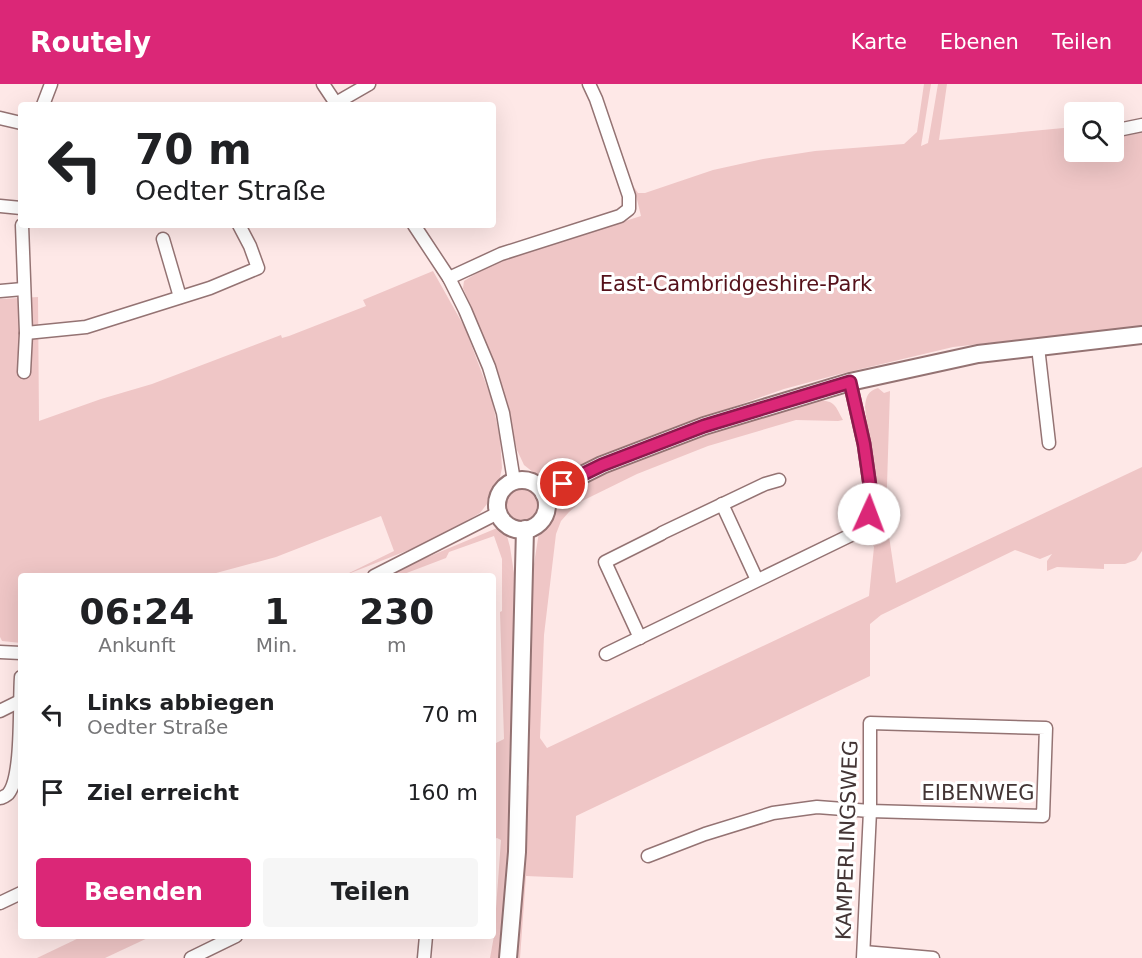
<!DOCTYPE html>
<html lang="de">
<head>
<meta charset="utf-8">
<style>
	body { margin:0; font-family:"DejaVu Sans",sans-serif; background:#f6f6f6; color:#202124; height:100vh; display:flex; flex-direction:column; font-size:22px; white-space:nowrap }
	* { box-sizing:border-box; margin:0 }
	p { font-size:20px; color:#757577 }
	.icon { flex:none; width:33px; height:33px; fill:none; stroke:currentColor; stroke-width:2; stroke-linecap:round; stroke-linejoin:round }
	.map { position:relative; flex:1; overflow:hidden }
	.side { position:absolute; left:18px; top:489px; width:478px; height:366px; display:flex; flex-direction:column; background:#fff; border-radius:6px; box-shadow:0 6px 24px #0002 }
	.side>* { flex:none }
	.guide { position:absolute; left:18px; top:18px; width:478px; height:126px; border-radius:6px; box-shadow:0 6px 24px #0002; background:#fff; color:#202124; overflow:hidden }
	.tools { position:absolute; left:1064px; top:18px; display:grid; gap:12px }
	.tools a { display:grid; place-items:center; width:60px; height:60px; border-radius:6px; background:#fff; box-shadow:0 6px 24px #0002; font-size:30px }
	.pin { position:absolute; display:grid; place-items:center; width:51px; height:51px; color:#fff; margin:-26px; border:3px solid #fff; border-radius:50%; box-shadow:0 2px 6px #0007 }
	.me { position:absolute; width:66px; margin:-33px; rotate:2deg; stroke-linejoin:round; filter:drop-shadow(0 0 4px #0008) }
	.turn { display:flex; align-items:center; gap:21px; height:126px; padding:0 18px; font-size:27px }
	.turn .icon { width:78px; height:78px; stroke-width:2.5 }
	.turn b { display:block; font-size:42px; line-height:51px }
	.eta { display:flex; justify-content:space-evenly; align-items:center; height:102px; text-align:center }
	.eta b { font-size:36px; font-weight:800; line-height:42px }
	.button { display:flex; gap:12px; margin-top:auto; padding:12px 18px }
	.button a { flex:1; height:69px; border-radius:6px; background:#db2777; color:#fff; font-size:24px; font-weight:800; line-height:69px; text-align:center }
	.button a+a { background:#f6f6f6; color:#202124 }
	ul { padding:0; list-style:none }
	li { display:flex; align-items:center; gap:18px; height:78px; padding:0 18px }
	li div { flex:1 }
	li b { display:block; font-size:22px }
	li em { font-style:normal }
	header { display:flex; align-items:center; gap:36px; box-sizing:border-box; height:84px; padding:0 30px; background:#db2777; color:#fff }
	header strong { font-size:28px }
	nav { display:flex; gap:33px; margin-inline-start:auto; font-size:21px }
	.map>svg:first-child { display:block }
	.green { fill:#efc6c6 }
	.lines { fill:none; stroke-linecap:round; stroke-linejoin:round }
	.minor-casing { stroke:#947373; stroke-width:15 }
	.major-casing { stroke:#947373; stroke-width:20 }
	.minor { stroke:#fff; stroke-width:12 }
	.major { stroke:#fff; stroke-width:16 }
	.route-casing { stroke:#8e194d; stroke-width:15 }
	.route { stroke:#db2777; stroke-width:10 }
	.labels { text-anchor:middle; stroke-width:6; stroke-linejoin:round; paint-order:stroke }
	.park-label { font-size:21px; fill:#55111a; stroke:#fff }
	.street-label { font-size:21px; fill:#433535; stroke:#fff }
</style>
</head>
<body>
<header>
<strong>Routely</strong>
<nav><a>Karte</a><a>Ebenen</a><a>Teilen</a></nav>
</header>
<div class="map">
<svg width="1142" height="874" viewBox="0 0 1142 874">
	<rect width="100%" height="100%" fill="#fee8e7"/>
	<!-- green -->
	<g class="green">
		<path d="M924 0H931L921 62 928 59 938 0H947L939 56 1074 43V68H1113V54L1142 49V242L953 263 836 291 784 305 691 338 549 394 538 392 524 381 517 366 504 312 493 276 463 204 464 197 493 179 641 132 634 103 638 109H645L713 86 763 75 815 67 904 60 917 48Z"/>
		<path d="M433 187 465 244 492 316 500 354 502 384 497 407 480 429 434 456 343 492 394 467 381 432 276 473 205 492H21V559L2 557 0 553V215L38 213 39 337 101 315 152 300 281 251 282 254 289 252 366 222 363 216Z"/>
		<path d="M878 304 884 309 890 307 886 432 896 499 1142 383V467L1136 476 1125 480H1104V485L1057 483 1047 487V477L1052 470 1040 475 1015 466 881 531 870 540V592L576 732 573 794 526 792 520 874H514L527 703 529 701 528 650 530 536 534 480 539 448 551 435 556 420 561 414 568 408 611 386 729 341 818 316C835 317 835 321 843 336L838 337 796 336 708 362 637 390 582 417 569 428 561 437 556 450 544 551 540 654 547 664 869 512 874 463 869 453 876 414 865 323C866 312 868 307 878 304Z"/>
		<circle cx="522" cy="421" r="16"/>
		<path d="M497 444 503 446 507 452 510 463 514 489 513 640 510 654 509 689 513 722 501 874H490L494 852 501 756 497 754 494 755V660L504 655 500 528 502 527V475L494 452 449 468 446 474 404 490 395 489 404 483Z"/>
		<path d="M83 852H152L105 874H37Z"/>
	</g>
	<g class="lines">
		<defs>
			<g id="minor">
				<path d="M323 0 337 21"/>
				<path d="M336 19 369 0"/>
				<path d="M43 21 51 0"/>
				<path d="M0 34 21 39"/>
				<path d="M1113 47 1142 41"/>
				<path d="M0 122 21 124"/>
				<path d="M22 141 26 249 24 288"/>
				<path d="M414 141 449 194 465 226 489 283 503 329 514 397"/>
				<path d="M163 155 180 213"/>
				<path d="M449 194 501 170 620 132 629 125V112L596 15 589 0"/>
				<path d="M0 207 23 205"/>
				<path d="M26 249 86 243 210 204 258 184 250 162 239 141"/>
				<path d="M1038 263 1049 359"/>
				<path d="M722 420 757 496"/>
				<path d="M662 449 765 400 779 396"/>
				<path d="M374 492 498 429"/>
				<path d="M640 554 605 478 661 450"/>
				<path d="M0 568 21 569"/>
				<path d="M606 570 853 450 869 430 870 402 864 360 850 298"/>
				<path d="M0 627 20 617"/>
				<path d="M0 714C2 714 7 711 8 710 23 693 19 618 21 593"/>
				<path d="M648 772 705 750 773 729 817 723 870 727 1043 732 1046 644 870 639V727L863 874"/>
				<path d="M0 819 21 809"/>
				<path d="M864 868 933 874"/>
				<path d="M191 874 236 852"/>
				<path d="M424 874 426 852"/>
			</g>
			<g id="major">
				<circle cx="522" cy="421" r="25"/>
				<path d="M544 410 602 381 704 342 850 298 978 270 1142 251"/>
				<path d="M508 874 517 768 525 445"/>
			</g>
		</defs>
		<!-- minor casing -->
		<use href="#minor" class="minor-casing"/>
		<!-- major casing -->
		<use href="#major" class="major-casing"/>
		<!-- minor -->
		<use href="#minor" class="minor"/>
		<!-- major -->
		<use href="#major" class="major"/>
	</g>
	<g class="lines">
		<defs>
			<path id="route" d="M563 400 602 381 704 342 850 298 864 360 870 402 869 430"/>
		</defs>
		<!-- route casing -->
		<use href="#route" class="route-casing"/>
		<!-- route -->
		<use href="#route" class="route"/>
	</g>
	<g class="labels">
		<!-- park labels -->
		<g class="park-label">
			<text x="736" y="207">East-Cambridgeshire-Park</text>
		</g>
		<!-- street labels -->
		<g class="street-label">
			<text x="978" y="716">EIBENWEG</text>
			<text transform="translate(847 756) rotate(-88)" y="7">KAMPERLINGSWEG</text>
		</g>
	</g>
</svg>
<div class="tools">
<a><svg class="icon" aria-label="search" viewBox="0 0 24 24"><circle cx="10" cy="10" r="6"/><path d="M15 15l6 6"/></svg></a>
</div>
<div class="pin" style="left:563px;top:400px;background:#d93025"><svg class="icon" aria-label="arrive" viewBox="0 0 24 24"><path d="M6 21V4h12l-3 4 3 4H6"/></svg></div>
<svg class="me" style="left:869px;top:430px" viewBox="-20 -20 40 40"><circle r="19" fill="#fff"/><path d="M0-13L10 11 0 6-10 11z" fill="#db2777"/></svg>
<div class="guide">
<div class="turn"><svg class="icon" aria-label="left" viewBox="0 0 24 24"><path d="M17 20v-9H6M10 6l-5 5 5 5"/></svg><div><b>70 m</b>Oedter Straße</div></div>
</div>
<section class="side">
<div class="eta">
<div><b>06:24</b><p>Ankunft</p></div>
<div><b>1</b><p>Min.</p></div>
<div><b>230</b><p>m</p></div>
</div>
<ul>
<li><svg class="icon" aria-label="left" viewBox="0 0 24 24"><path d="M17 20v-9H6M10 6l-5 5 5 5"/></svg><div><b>Links abbiegen</b><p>Oedter Straße</p></div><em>70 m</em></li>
<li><svg class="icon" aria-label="arrive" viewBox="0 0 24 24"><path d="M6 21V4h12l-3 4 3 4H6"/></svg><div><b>Ziel erreicht</b></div><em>160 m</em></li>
</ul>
<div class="button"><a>Beenden</a><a>Teilen</a></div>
</section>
</div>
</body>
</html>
